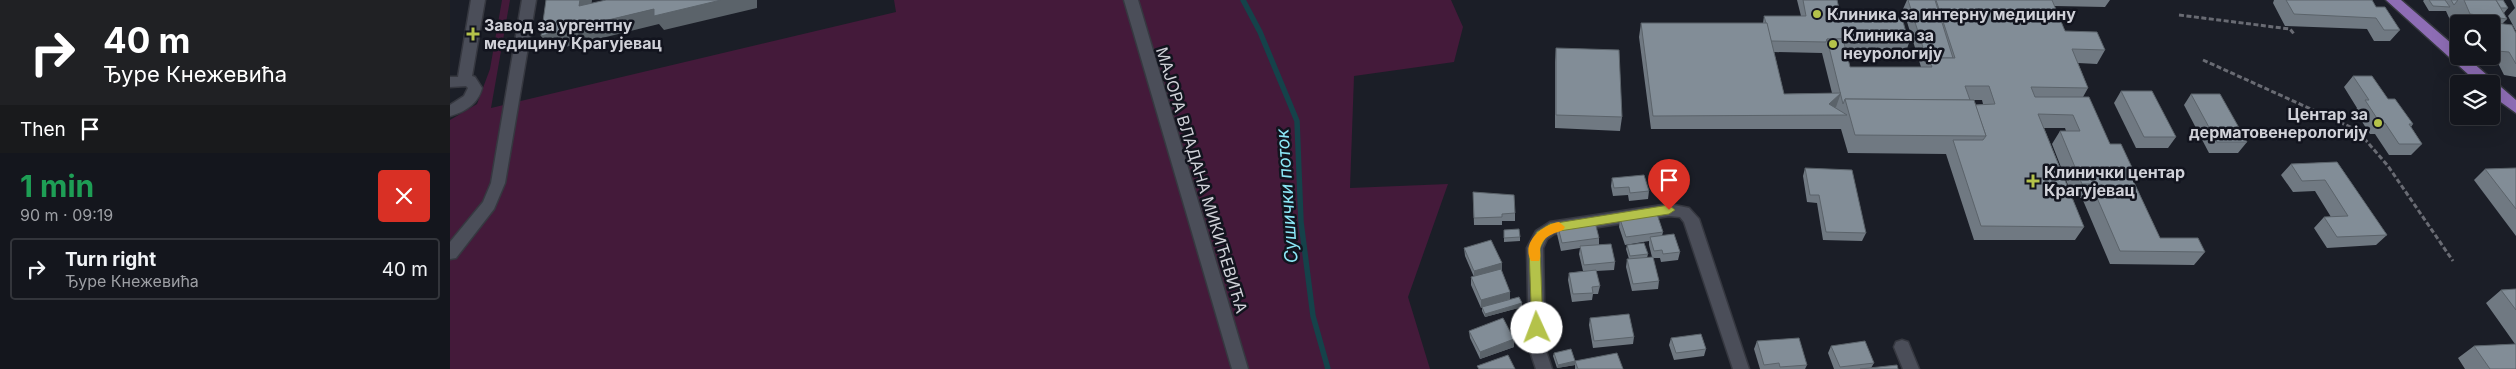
<!DOCTYPE html>
<html lang="en">
<head>
<meta charset="utf-8">
<style>
	body { margin:0; font-family:Inter,sans-serif; background:#21232a; color:#f1f3f6; height:100vh; display:flex; flex-direction:column; font-size:19px; white-space:nowrap }
	* { box-sizing:border-box; margin:0 }
	p { font-size:16px; color:#9d9fa4 }
	.icon { flex:none; width:28px; height:28px; fill:none; stroke:currentColor; stroke-width:2; stroke-linecap:round; stroke-linejoin:round }
	.map { position:relative; flex:1; overflow:hidden }
	.side { display:flex; flex-direction:column; background:#14161d; width:450px }
	.side>* { flex:none }
	.guide { background:#202124; color:#fff; overflow:hidden }
	.buttons { position:absolute; left:2000px; top:15px; display:grid; gap:10px }
	.buttons a { display:grid; place-items:center; width:50px; height:50px; border-radius:5px; background:#14161d; box-shadow:0 5px 20px #0002,0 0 0 1px #33353b; font-size:25px }
	.pin { position:absolute; display:grid; place-items:center; width:42px; height:42px; color:#fff; margin:-51px -21px; border-radius:50% 50% 50% 0; rotate:-45deg; box-shadow:0 0 5px #0007 }
	.pin .icon { rotate:45deg }
	.me { position:absolute; width:55px; margin:-28px; rotate:358deg; stroke-linejoin:round; filter:drop-shadow(0 0 4px #0008) }
	.turn { display:flex; align-items:center; gap:18px; height:105px; padding:0 20px; font-size:22px }
	.turn .icon { width:65px; height:65px; stroke-width:2.5 }
	.turn b { display:block; font-size:35px; line-height:42px }
	.then { display:flex; align-items:center; height:48px; padding:0 20px; background:#0003; gap:10px; font-size:19px }
	.round { display:grid; place-items:center; flex:none; width:52px; height:52px; border-radius:5px; background:#21232a }
	.overview { display:flex; align-items:center; justify-content:space-between; height:85px; padding:0 20px }
	h1 { font-size:30px; font-weight:700; line-height:38px; color:#1e9e55 }
	ul { padding:0; list-style:none }
	li { display:flex; align-items:center; gap:15px; height:62px; margin:0 10px 8px; padding:0 10px; border:2px solid #33353b; border-radius:5px }
	li div { flex:1 }
	li b { display:block; font-size:19px }
	li em { font-style:normal }
	main { display:flex; flex:1; min-height:0 }
	.map>svg:first-child { display:block }
	.green { fill:#441a3a }
	.lines { fill:none; stroke-linecap:round; stroke-linejoin:round }
	.stream { stroke:#15424a; stroke-width:5.5 }
	.minor-casing { stroke:#363840; stroke-width:3 }
	.major-casing { stroke:#363840; stroke-width:3 }
	.path { stroke:#696b73; stroke-width:3; stroke-dasharray:5 2.5; stroke-linecap:butt }
	.minor { fill:#4b4e59; fill-rule:evenodd }
	.major { fill:#8e6db5; fill-rule:evenodd }
	.wall { fill:#707982; fill-rule:evenodd }
	.shaded-wall { fill:#5b636a }
	.building { fill:#828d97; stroke:#5b636a }
	.route { fill:#b4c24a; stroke:#757e30 }
	.slow { fill:#f59e0b }
	.poi-dot { fill:#b4c24a; stroke:#12141e; stroke-width:2 }
	.labels { text-anchor:middle; stroke-width:5; stroke-linejoin:round; paint-order:stroke }
	.poi-label { font-size:16px; font-weight:bold; fill:#d0d1d8; stroke:#12141e; text-anchor:start }
	.street-label { font-size:16px; fill:#d0d1d8; stroke:#12141e }
	.water-label { font-size:18px; font-style:italic; fill:#8be7f7; stroke:#12141e }
</style>
</head>
<body>
<main>
<section class="side">
<div class="guide">
<div class="turn"><svg class="icon" aria-label="right" viewBox="0 0 24 24"><path d="M7 20v-9h11M14 6l5 5-5 5"/></svg><div><b>40 m</b>Ђуре Кнежевића</div></div>
<div class="then">Then<svg class="icon" aria-label="arrive" viewBox="0 0 24 24"><path d="M6 21V4h12l-3 4 3 4H6"/></svg></div>
</div>
<div class="overview"><div><h1>1 min</h1><p>90 m · 09:19</p></div><a class="round" style="background:#d93025;color:#fff"><svg class="icon" aria-label="close" viewBox="0 0 24 24"><path d="M6 6l12 12M18 6L6 18"/></svg></a></div>
<ul>
<li><svg class="icon" aria-label="right" viewBox="0 0 24 24"><path d="M7 20v-9h11M14 6l5 5-5 5"/></svg><div><b>Turn right</b><p>Ђуре Кнежевића</p></div><em>40 m</em></li>
</ul>
</section>
<div class="map">
<svg width="2066" height="369" viewBox="0 0 2066 369">
	<rect width="100%" height="100%" fill="#1b1e27"/>
	<!-- green -->
	<path class="green" d="M52 0H60L41 108 446 12 444 0H1001L1013 27 1004 62 904 76 900 188 998 184 958 297 980 369H0V120L27 104 40 69Z"/>
	<g class="lines">
		<!-- stream -->
		<path class="stream" d="M793 0 810 32 847 121 851 222 863 316 878 369"/>
		<defs>
			<g id="minor">
				<path d="M21 0H35L22 76 25 77 32 88C28 104 15 112 0 116V105L14 96 18 88 16 86 0 87V77H8Z"/>
				<path d="M72 0H86L55 183 44 209 6 258 0 259V242L33 202 41 183Z"/>
				<path d="M674 0H688L798 369H782Z"/>
				<path d="M1219 204 1239 208 1249 219 1299 369H1283L1234 222 1230 217 1219 216 1104 234 1097 239 1093 248 1095 348 1102 369H1086L1079 348 1077 248 1086 231 1100 222Z"/>
				<path d="M1452 340 1458 342 1469 369H1453L1444 347 1446 342Z"/>
			</g>
			<path id="major" d="M1936 0H1951L2009 50V56H2015L2066 100V113L2041 95V84H2029Z"/>
		</defs>
		<!-- minor casing -->
		<use href="#minor" class="minor-casing"/>
		<!-- major casing -->
		<use href="#major" class="major-casing"/>
		<!-- path -->
		<g class="path">
			<path d="M1729 15 1840 29 1844 34"/>
			<path d="M1753 60 1907 130 1938 166 2003 261"/>
		</g>
		<!-- minor -->
		<use href="#minor" class="minor"/>
		<!-- major -->
		<use href="#major" class="major"/>
	</g>
	<!-- wall -->
	<g class="wall">
		<path d="M1347 0H1387L1391 17 1459 43 1455 54 1397 53 1400 67H1471L1453 9 1457 0H1660L1655 7 1604 6 1615 31 1655 50 1647 64 1628 63 1638 88 1633 97 1660 144 1685 174 1682 178 1710 238 1755 252 1744 265 1660 264 1632 198H1623L1602 144 1610 131H1616L1615 128H1594L1634 227 1625 240H1524L1496 154 1398 153 1391 129H1201L1189 37 1191 23H1313L1314 16H1351ZM1324 52 1372 53 1382 93 1334 94ZM1520 100H1532L1533 104 1525 105Z"/>
		<path d="M1824 0H1922L1926 7 1950 30 1940 41H1924L1917 29 1835 26 1823 3Z"/>
		<path d="M1974 0H2053L2058 8 2054 13 2057 19 2052 24 2066 33V77L2054 75 2048 63 2036 62 2033 56H2041V24H2009V40L1996 11H1979L1973 1Z"/>
		<path d="M2061 0H2066V31L2058 16 2065 8Z"/>
		<path d="M1106 48 1172 117 1170 131 1105 128V62Z"/>
		<path d="M1903 76 1938 99 1963 124 1961 127 1972 144 1961 155H1939L1925 134H1920L1905 111 1907 108 1894 87Z"/>
		<path d="M1671 91 1726 137 1718 148H1686L1664 103Z"/>
		<path d="M1741 94 1797 142 1788 153H1759L1734 105Z"/>
		<path d="M1887 162 1937 235 1926 245 1877 248 1864 228 1874 217H1881L1865 191 1843 192 1831 175 1841 164Z"/>
		<path d="M1355 168 1416 233 1412 241 1373 240 1367 203 1357 202 1353 176Z"/>
		<path d="M2066 168V236L2024 180 2035 169Z"/>
		<path d="M1162 178 1199 191 1198 199 1179 201 1178 195 1163 196 1161 186Z"/>
		<path d="M1023 192 1065 213V221H1052V225H1024Z"/>
		<path d="M1170 219 1213 232 1212 236 1230 252 1228 260 1211 262 1210 258H1203L1209 281 1208 289 1182 291 1176 267 1177 259H1179L1176 249 1177 245 1198 254 1197 258 1202 257 1199 245V241L1175 245 1169 227Z"/>
		<path d="M1108 227 1149 238V245L1165 262 1164 270 1146 271 1150 286 1148 294H1143L1142 300 1122 302 1118 280 1119 273 1133 271 1129 254 1130 248 1111 251 1107 234Z"/>
		<path d="M1054 230 1070 237V241L1054 242Z"/>
		<path d="M1014 248 1051 271 1060 292V299L1072 307 1035 317 1032 311V307L1031 308 1021 285V277H1024L1015 256Z"/>
		<path d="M2066 289V369H2015L2008 358 2024 346 2065 344 2036 303 2051 290Z"/>
		<path d="M1140 318 1184 337 1183 344 1143 348 1139 325Z"/>
		<path d="M1019 331 1064 339V347L1030 359 1020 338Z"/>
		<path d="M1221 338 1256 349 1254 356 1224 360 1219 345Z"/>
		<path d="M1307 341 1357 365 1355 369H1310L1304 349Z"/>
		<path d="M1381 346 1424 363 1421 368 1448 369H1384L1378 353Z"/>
		<path d="M1104 353 1125 361V365L1107 368 1103 356Z"/>
		<path d="M1125 361 1173 369H1125Z"/>
	</g>
	<!-- shaded-wall -->
	<g class="shaded-wall">
		<path d="M130 0H142L140 20 129 6Z"/>
		<path d="M271 0H307V8L214 30 209 24 103 50 91 36 204 9Z"/>
		<path d="M1391 93 1386 107 1377 115 1379 104Z"/>
		<path d="M1052 263V271L1024 279V271Z"/>
		<path d="M1060 292V299L1031 308V300Z"/>
		<path d="M1072 303V307L1035 317V314Z"/>
		<path d="M1064 339V347L1030 359V352Z"/>
		<path d="M1125 361V365L1107 368 1108 365Z"/>
	</g>
	<!-- building -->
	<g class="building">
		<path d="M96 0H130L129 6 156 0H271L204 16V9L91 36Z"/>
		<path d="M1353 0H1387L1391 17 1452 18 1459 43 1394 42 1393 39H1377L1376 42 1321 41 1314 16H1356Z"/>
		<path d="M1458 0H1485L1503 58H1478L1477 60Z"/>
		<path d="M1486 0H1602L1615 31 1647 32 1655 50 1622 49 1638 88 1581 87 1585 97H1639L1660 144H1671L1685 174H1680L1710 238H1748L1755 252 1670 251 1641 184H1632L1610 131H1630L1623 115 1588 114 1634 227 1531 226 1503 140H1533L1536 136 1525 105 1545 104 1539 86H1515L1520 100 1395 99 1393 104 1377 39H1393L1400 67H1482L1478 58H1505Z"/>
		<path d="M1836 0H1922L1926 7H1935L1950 30H1934L1926 18 1844 14Z"/>
		<path d="M1979 0H1995L2000 7 1983 6Z"/>
		<path d="M2001 0H2008L2004 5Z"/>
		<path d="M2014 0H2046L2057 19 2020 14Z"/>
		<path d="M2046 0H2053L2058 8H2051Z"/>
		<path d="M2015 19 2062 25 2066 33V64L2059 52 2047 51 2041 41V24H2017Z"/>
		<path d="M1191 23H1317L1334 94 1391 93 1379 104 1397 115 1203 116Z"/>
		<path d="M1106 48 1169 50 1172 117 1106 115Z"/>
		<path d="M1903 76H1922L1938 99H1945L1963 124H1959L1972 144H1949L1935 123H1930L1915 100H1919Z"/>
		<path d="M1671 91H1702L1726 137H1694Z"/>
		<path d="M1741 94H1770L1797 142H1767Z"/>
		<path d="M1395 99 1524 100 1536 136 1405 135Z"/>
		<path d="M1887 162 1937 235 1887 237 1874 217 1898 216 1875 180 1852 181 1841 164Z"/>
		<path d="M1355 168 1402 170 1416 233 1376 232 1369 195H1360Z"/>
		<path d="M2066 168V209L2035 169Z"/>
		<path d="M1194 175 1199 191 1180 193 1179 187 1164 188 1162 178Z"/>
		<path d="M1023 192 1064 195 1065 213 1052 214V217L1024 218Z"/>
		<path d="M1207 214 1213 232 1176 237 1170 219Z"/>
		<path d="M1145 222 1149 238 1112 243 1108 227Z"/>
		<path d="M1069 229 1070 237 1054 238V230Z"/>
		<path d="M1224 234 1230 252 1213 254 1212 250 1204 251 1200 237Z"/>
		<path d="M1041 240 1052 263 1024 271 1014 248Z"/>
		<path d="M1194 243 1198 254 1180 256 1177 245Z"/>
		<path d="M1161 244 1165 262 1134 265 1130 246Z"/>
		<path d="M1203 257 1209 281 1183 284 1177 259Z"/>
		<path d="M1051 269 1060 292 1031 300 1021 277Z"/>
		<path d="M1146 270 1150 286 1142 287 1143 293 1123 294 1119 273Z"/>
		<path d="M2066 289V310L2051 290Z"/>
		<path d="M1069 297 1072 303 1035 314 1032 307Z"/>
		<path d="M1179 314 1184 337 1144 341 1140 318Z"/>
		<path d="M1053 318 1064 339 1030 352 1019 331Z"/>
		<path d="M1251 334 1256 349 1226 353 1221 338Z"/>
		<path d="M1349 338 1357 365 1330 367 1329 363 1314 365 1307 341Z"/>
		<path d="M1415 341 1424 363 1390 367 1381 346Z"/>
		<path d="M2066 344V369H2040L2024 346Z"/>
		<path d="M1121 349 1125 361 1108 365 1104 353Z"/>
		<path d="M1167 353 1173 369H1128L1125 361Z"/>
		<path d="M1058 355 1065 369H1029L1027 366Z"/>
		<path d="M1447 365 1448 369H1410Z"/>
	</g>
	<!-- route -->
	<path class="route" d="M1219 205 1225 210 1219 214 1103 232 1095 238 1090 248 1093 328 1087 333 1082 331 1079 248 1087 232 1100 224Z"/>
	<!-- slow -->
	<path class="slow" d="M1109 222 1115 227 1113 230C1103 234 1092 236 1090 250 1090 254 1091 257 1089 261H1081C1071 242 1092 225 1109 222Z"/>
	<!-- markers -->
	<g class="poi-dot">
		<circle cx="1367" cy="14" r="5"/>
		<path d="M20.5 26.5h5v5h5v5h-5v5h-5v-5h-5v-5h5z"/>
		<circle cx="1383" cy="44" r="5"/>
		<circle cx="1928" cy="123" r="5"/>
		<path d="M1580.5 173.5h5v5h5v5h-5v5h-5v-5h-5v-5h5z"/>
	</g>
	<g class="labels">
		<!-- poi labels -->
		<g class="poi-label">
			<text x="1377" y="20">Клиника за интерну медицину</text>
			<text x="34" y="31">Завод за ургентну<tspan x="34" dy="18">медицину Крагујевац</tspan></text>
			<text x="1393" y="41">Клиника за<tspan x="1393" dy="18">неурологију</tspan></text>
			<text x="1918" y="120" text-anchor="end">Центар за<tspan x="1918" dy="18">дерматовенерологију</tspan></text>
			<text x="1594" y="178">Клинички центар<tspan x="1594" dy="18">Крагујевац</tspan></text>
		</g>
		<!-- street labels -->
		<g class="street-label">
			<text transform="translate(752 180) rotate(73)" y="6">МАЈОРА ВЛАДАНА МИКИЋЕВИЋА</text>
		</g>
		<!-- water labels -->
		<g class="water-label">
			<text transform="translate(837 196) rotate(-94)" y="6">Сушички поток</text>
		</g>
	</g>
</svg>
<div class="buttons">
<a><svg class="icon" aria-label="search" viewBox="0 0 24 24"><circle cx="10" cy="10" r="6"/><path d="M15 15l6 6"/></svg></a>
<a><svg class="icon" aria-label="layers" viewBox="0 0 24 24"><path d="M12 4l9 5-9 5-9-5zM3 14l9 5 9-5"/></svg></a>
</div>
<div class="pin" style="left:1219px;top:210px;background:#d93025"><svg class="icon" aria-label="arrive" viewBox="0 0 24 24"><path d="M6 21V4h12l-3 4 3 4H6"/></svg></div>
<svg class="me" style="left:1087px;top:328px" viewBox="-20 -20 40 40"><circle r="19" fill="#fff"/><path d="M0-13L10 11 0 6-10 11z" fill="#b4c24a"/></svg>
</div>
</main>
</body>
</html>
